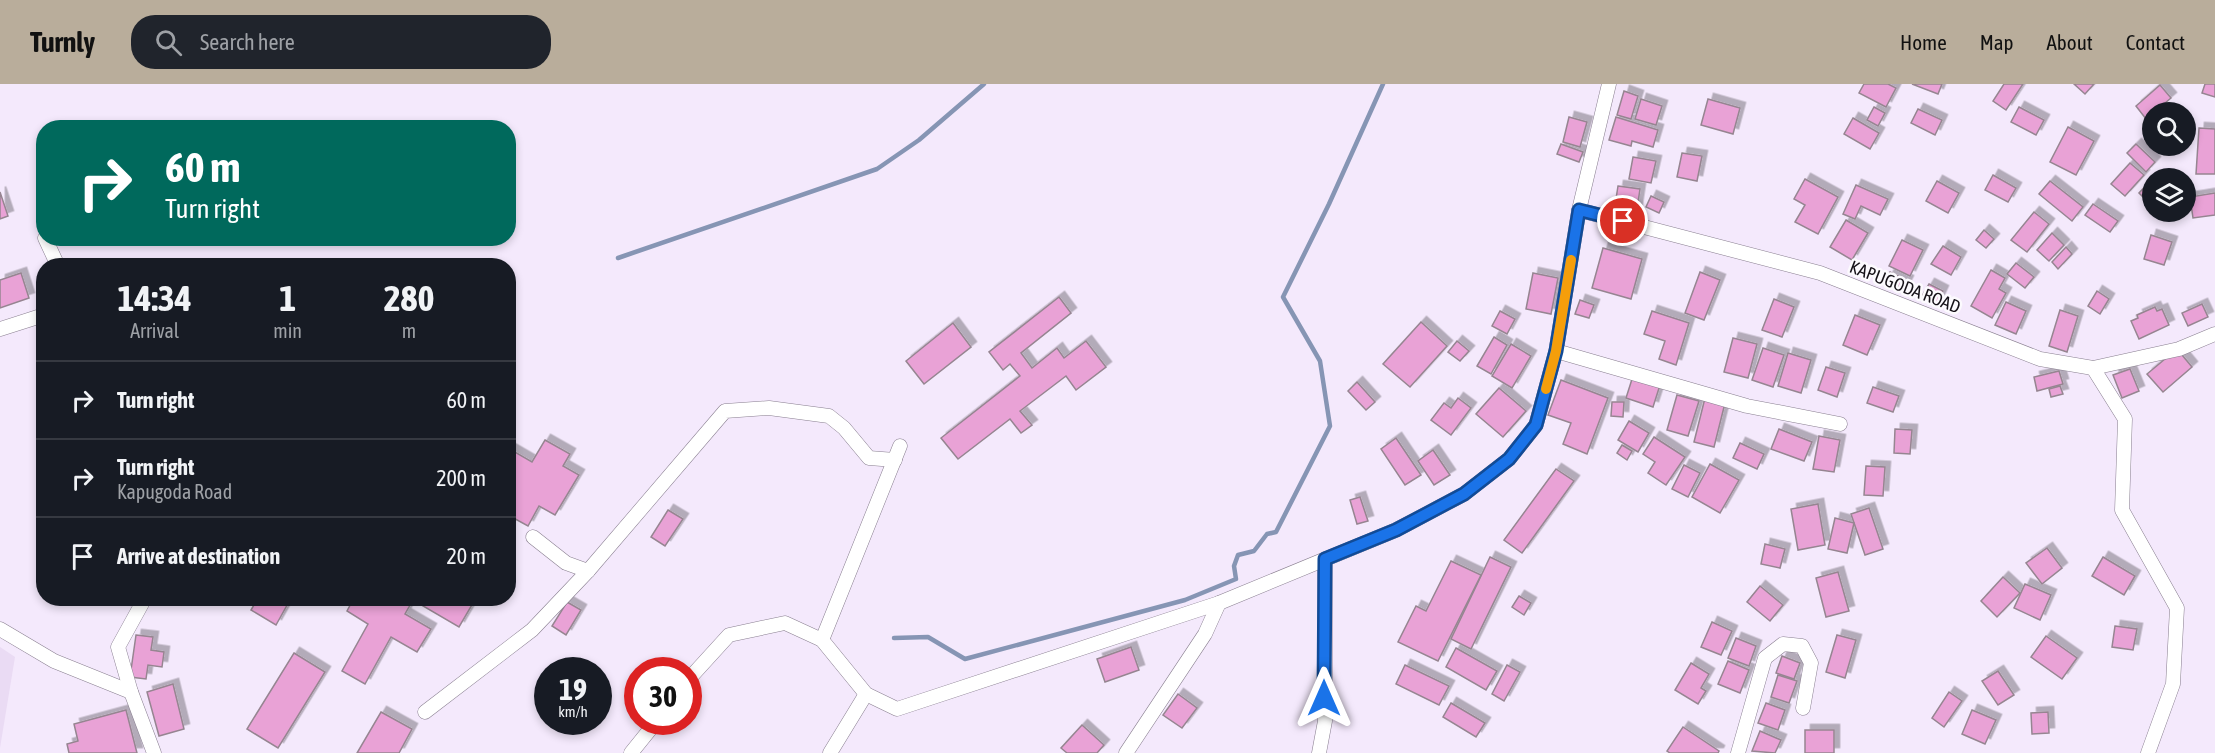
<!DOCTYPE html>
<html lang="en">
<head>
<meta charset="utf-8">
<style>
	body { margin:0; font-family:"Asap Condensed",sans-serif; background:#20242c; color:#f1f3f6; height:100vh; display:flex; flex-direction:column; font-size:22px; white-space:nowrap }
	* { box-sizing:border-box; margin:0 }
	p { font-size:20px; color:#9ea1a6 }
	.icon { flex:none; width:33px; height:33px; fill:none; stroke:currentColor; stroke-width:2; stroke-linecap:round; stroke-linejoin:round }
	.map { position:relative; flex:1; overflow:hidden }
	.panel { position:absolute; left:36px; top:174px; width:480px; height:348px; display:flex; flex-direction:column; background:#171b24; border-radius:24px; box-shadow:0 3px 9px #0003 }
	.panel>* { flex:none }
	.banner { position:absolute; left:36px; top:36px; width:480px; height:126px; border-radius:24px; box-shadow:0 3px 9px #0003; background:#00695c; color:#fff; overflow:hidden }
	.fabs { position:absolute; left:2142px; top:18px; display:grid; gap:12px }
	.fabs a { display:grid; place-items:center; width:54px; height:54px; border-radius:50%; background:#171b24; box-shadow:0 3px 9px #0003; font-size:30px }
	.speed { position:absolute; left:534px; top:573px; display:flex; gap:12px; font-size:30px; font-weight:700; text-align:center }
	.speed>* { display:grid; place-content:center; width:78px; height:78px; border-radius:50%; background:#171b24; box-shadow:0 3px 9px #0003; line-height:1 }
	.speed small { font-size:15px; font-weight:400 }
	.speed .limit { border:9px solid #d22; background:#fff; color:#111 }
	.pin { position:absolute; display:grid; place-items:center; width:51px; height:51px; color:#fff; margin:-26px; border:3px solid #fff; border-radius:50%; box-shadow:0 2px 6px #0007 }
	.me { position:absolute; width:66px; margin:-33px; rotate:0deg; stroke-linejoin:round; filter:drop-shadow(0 0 4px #0008) }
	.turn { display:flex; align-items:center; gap:21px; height:126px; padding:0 30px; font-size:27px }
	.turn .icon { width:78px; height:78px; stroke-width:2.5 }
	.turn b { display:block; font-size:42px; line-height:51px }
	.eta { display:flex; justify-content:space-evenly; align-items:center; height:102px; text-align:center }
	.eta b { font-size:36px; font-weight:700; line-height:42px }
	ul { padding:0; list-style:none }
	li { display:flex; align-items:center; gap:18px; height:78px; padding:0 30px; border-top:2px solid #363941 }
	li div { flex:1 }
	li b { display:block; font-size:22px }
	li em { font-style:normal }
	header { display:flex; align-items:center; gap:36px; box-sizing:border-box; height:84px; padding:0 30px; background:#b9ad9b; color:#111 }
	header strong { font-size:28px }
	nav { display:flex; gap:33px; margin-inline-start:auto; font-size:21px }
	.search { width:420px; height:54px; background:#20242c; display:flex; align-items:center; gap:15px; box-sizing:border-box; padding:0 21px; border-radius:24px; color:#9ea1a6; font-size:22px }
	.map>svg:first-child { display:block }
	.built { fill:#eadbf4 }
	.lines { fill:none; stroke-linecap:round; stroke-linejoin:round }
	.stream { stroke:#8695b4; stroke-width:4.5 }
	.building { fill:#e9a2d6; stroke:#968591; stroke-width:1.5; filter:url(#shadow) }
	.minor-casing { stroke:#897f90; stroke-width:15 }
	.minor { stroke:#fff; stroke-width:14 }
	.route-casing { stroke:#114b97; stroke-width:15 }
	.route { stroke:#1a73e8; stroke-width:10 }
	.slow { stroke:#f59e0b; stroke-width:10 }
	.labels { text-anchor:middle; stroke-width:5; stroke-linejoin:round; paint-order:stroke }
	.street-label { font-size:18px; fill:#151118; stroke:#fcfafe }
</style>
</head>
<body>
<header>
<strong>Turnly</strong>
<div class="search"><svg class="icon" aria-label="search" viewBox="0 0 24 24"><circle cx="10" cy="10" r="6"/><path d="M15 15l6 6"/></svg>Search here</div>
<nav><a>Home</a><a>Map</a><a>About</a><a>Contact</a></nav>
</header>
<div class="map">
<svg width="2215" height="669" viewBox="0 0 2215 669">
	<defs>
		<filter id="shadow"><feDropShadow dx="5.5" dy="-5.5" stdDeviation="0" flood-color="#0004"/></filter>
	</defs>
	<rect width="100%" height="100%" fill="#f4e9fc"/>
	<!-- built -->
	<path class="built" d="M0 563 15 573 0 664Z"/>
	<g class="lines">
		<!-- stream -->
		<g class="stream">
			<path d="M618 174 877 85 919 56 984 0"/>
			<path d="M894 554 928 553 965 575 1185 516 1236 495 1234 482 1238 471 1254 467 1267 450 1276 448 1330 342 1320 277 1283 213 1329 120 1383 0"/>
		</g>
	</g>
	<!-- building -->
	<g class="building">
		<path d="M1864 0H1888L1896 4 1886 23 1859 9Z"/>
		<path d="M1912 0H1942L1938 10Z"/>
		<path d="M2004 0H2023L2006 26 1993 17Z"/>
		<path d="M2074 0H2094L2085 10Z"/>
		<path d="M2205 0H2215V13L2202 9Z"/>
		<path d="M2160 1 2171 14 2146 35 2136 22Z"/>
		<path d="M1624 7 1638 12 1631 35 1617 31Z"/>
		<path d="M1641 15 1662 22 1656 41 1635 35Z"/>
		<path d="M1708 15 1740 24 1733 50 1701 41Z"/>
		<path d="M1874 23 1885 29 1878 42 1867 36Z"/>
		<path d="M2019 23 2044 36 2036 51 2011 38Z"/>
		<path d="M1918 25 1942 36 1935 51 1911 39Z"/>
		<path d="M1569 33 1587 38 1580 63 1563 58Z"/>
		<path d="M1616 33 1658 46 1653 63 1632 57 1631 62 1609 56Z"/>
		<path d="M1853 34 1879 49 1870 65 1844 50Z"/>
		<path d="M2068 43 2094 57 2076 91 2050 78Z"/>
		<path d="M2199 44 2215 45V90H2196Z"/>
		<path d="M1561 60 1583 68 1579 78 1557 70Z"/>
		<path d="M2136 60 2155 78 2146 88 2127 69Z"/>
		<path d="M1682 69 1702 72 1697 97 1677 93Z"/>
		<path d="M1633 73 1656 77 1651 99 1629 95Z"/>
		<path d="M2130 79 2144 91 2125 112 2111 100Z"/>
		<path d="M1993 91 2016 104 2008 118 1985 106Z"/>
		<path d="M1805 95 1838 113 1818 150 1795 138 1805 121 1794 115Z"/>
		<path d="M2151 96 2152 97V122L2139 109Z"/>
		<path d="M1937 97 1959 109 1948 129 1926 117Z"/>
		<path d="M2050 97 2083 123 2072 137 2039 110Z"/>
		<path d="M1856 101 1888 115 1880 131 1861 122 1855 135 1843 130Z"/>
		<path d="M1618 102 1640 105 1636 131 1614 128Z"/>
		<path d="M0 108 8 132 0 135Z"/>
		<path d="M2215 109V131L2193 134 2190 113Z"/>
		<path d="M1651 112 1664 118 1659 129 1646 123Z"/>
		<path d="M2093 120 2118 137 2110 148 2085 131Z"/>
		<path d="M2034 128 2049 140 2027 168 2011 156Z"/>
		<path d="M1846 136 1868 149 1852 176 1830 163Z"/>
		<path d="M1984 146 1994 155 1986 164 1976 156Z"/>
		<path d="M2052 149 2064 161 2049 177 2037 166Z"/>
		<path d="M2151 151 2172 158 2164 181 2144 175Z"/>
		<path d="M1902 156 1923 166 1910 192 1889 182Z"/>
		<path d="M1943 162 1961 173 1951 191 1931 180Z"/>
		<path d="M2066 163 2072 170 2058 185 2052 178Z"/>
		<path d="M1603 164 1642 175 1631 215 1592 204Z"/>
		<path d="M2016 179 2034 193 2025 204 2007 190Z"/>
		<path d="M1991 186 2005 194 1999 205 2006 209 1992 234 1971 222Z"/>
		<path d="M1700 188 1720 196 1704 236 1685 229Z"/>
		<path d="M1890 188 1908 197 1904 205 1886 197Z"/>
		<path d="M21 189 29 214 0 224V196Z"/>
		<path d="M1533 189 1558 194 1551 230 1526 225Z"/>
		<path d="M1929 200 1943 207 1937 220 1922 212Z"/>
		<path d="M2097 207 2109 215 2100 230 2088 222Z"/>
		<path d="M1059 213 1071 229 1021 269 1032 284 1057 264 1064 274 1086 257 1106 283 1076 306 1066 292 1020 327 1032 341 1021 349 1010 335 958 375 941 354 1020 292 1010 280 1003 286 989 268Z"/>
		<path d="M1774 215 1794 223 1782 253 1762 246Z"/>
		<path d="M1580 216 1594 221 1589 234 1575 230Z"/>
		<path d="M2006 218 2026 227 2016 250 1995 241Z"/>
		<path d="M2202 220 2208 233 2188 242 2182 229Z"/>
		<path d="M2155 223 2157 227 2162 225 2169 241 2139 255 2131 237 2138 234 2137 231Z"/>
		<path d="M2060 226 2078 232 2067 268 2049 262Z"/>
		<path d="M1500 227 1515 235 1507 250 1492 242Z"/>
		<path d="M1652 227 1689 239 1676 281 1659 275 1665 257 1644 250Z"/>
		<path d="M1855 231 1880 241 1867 271 1843 261Z"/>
		<path d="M1421 238 1447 262 1410 303 1383 280Z"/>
		<path d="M953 239 971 263 924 300 906 277Z"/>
		<path d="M1494 253 1507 261 1491 290 1477 282Z"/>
		<path d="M1733 254 1757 260 1748 294 1724 288Z"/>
		<path d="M1457 257 1469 267 1460 277 1448 268Z"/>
		<path d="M1511 260 1531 272 1512 304 1492 292Z"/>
		<path d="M1763 264 1784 271 1773 303 1752 296Z"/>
		<path d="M2177 265 2192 283 2163 308 2147 290Z"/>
		<path d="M1788 269 1811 276 1801 309 1778 302Z"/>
		<path d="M1826 283 1845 289 1837 313 1818 306Z"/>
		<path d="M2130 285 2139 307 2122 314 2113 291Z"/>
		<path d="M2059 287 2063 300 2037 307 2034 293Z"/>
		<path d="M1633 292 1660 301 1653 323 1626 314Z"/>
		<path d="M1561 296 1608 314 1587 370 1563 360 1571 339 1548 331Z"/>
		<path d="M1357 298 1375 318 1366 326 1348 307Z"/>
		<path d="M2060 302 2063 310 2051 313 2049 305Z"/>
		<path d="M1873 303 1899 312 1893 328 1867 319Z"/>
		<path d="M1499 304 1526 327 1503 353 1476 330Z"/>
		<path d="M1677 311 1699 317 1688 352 1667 346Z"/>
		<path d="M1458 314 1471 324 1451 351 1431 336 1444 319 1451 324Z"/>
		<path d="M1705 314 1725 319 1714 363 1694 358Z"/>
		<path d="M1612 318H1624L1623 333 1611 332Z"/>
		<path d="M1629 337 1649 349 1638 368 1618 356Z"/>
		<path d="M1779 345 1812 358 1804 377 1771 365Z"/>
		<path d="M1895 345 1912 346 1910 370 1894 369Z"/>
		<path d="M1819 352 1840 356 1834 388 1813 385Z"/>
		<path d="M1654 353 1685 373 1666 401 1648 389 1655 378 1643 370Z"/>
		<path d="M1396 354 1421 391 1405 401 1381 365Z"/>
		<path d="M545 356 570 370 563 382 579 391 555 431 539 422 528 442 508 431V413L512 406 508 404V364L532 378Z"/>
		<path d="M1740 359 1764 370 1757 385 1733 374Z"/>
		<path d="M1622 361 1632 367 1627 376 1617 369Z"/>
		<path d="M1433 366 1450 391 1434 401 1418 377Z"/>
		<path d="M1710 380 1739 396 1720 429 1692 413Z"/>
		<path d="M1684 381 1700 389 1688 413 1672 405Z"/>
		<path d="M1866 382 1885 383 1883 412 1864 411Z"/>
		<path d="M1556 385 1574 397 1522 469 1504 456Z"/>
		<path d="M1360 413 1368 437 1357 440 1350 416Z"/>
		<path d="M1818 420 1825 461 1798 466 1791 425Z"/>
		<path d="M1869 424 1883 465 1865 471 1851 430Z"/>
		<path d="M668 426 683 435 665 462 651 453Z"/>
		<path d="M1835 434 1854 439 1847 469 1828 465Z"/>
		<path d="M1765 460 1785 465 1780 484 1761 480Z"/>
		<path d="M2047 464 2062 484 2042 500 2026 479Z"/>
		<path d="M1490 473 1511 483 1471 565 1451 555Z"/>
		<path d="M2103 473 2135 492 2124 511 2092 492Z"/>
		<path d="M1451 477 1481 491 1438 577 1398 558 1416 522 1426 527Z"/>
		<path d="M1838 488 1849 527 1826 533 1816 494Z"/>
		<path d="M2003 493 2020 509 1997 533 1981 517Z"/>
		<path d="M2025 500 2051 511 2040 536 2014 524Z"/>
		<path d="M1760 502 1783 521 1770 537 1747 518Z"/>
		<path d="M1519 512 1531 519 1524 531 1512 523Z"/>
		<path d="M258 514H291L276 541 251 526Z"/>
		<path d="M354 514H378L384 518 386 514H428L438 520 441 514H476L459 543 413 516 405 530 431 545 417 568 391 553 365 600 342 587 368 540 347 527Z"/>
		<path d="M567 518 581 526 566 551 552 542Z"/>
		<path d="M1712 538 1732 547 1721 571 1701 563Z"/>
		<path d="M2115 542 2137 545 2133 566 2112 563Z"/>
		<path d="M136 551 153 553 151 566 164 568 162 583 148 581 146 595 130 593Z"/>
		<path d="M1837 551 1856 556 1845 594 1826 588Z"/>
		<path d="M2046 552 2077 574 2062 595 2031 573Z"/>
		<path d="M1736 554 1756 562 1749 582 1728 574Z"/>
		<path d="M1131 563 1139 586 1105 598 1097 575Z"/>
		<path d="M1456 564 1497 587 1486 606 1446 583Z"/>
		<path d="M294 569 325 588 278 664 247 645Z"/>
		<path d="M1782 572 1800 579 1794 595 1776 589Z"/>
		<path d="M1728 577 1749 586 1740 609 1718 600Z"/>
		<path d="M1691 579 1709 590 1701 604 1706 607 1698 620 1675 606Z"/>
		<path d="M1405 581 1449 602 1439 621 1396 600Z"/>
		<path d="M1507 581 1520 588 1504 617 1492 610Z"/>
		<path d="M1998 587 2014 611 1998 621 1982 597Z"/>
		<path d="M1778 591 1797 597 1789 619 1771 613Z"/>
		<path d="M173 600 184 645 159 652 147 608Z"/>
		<path d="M1949 608 1962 617 1944 643 1932 634Z"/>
		<path d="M1178 610 1197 624 1182 644 1163 631Z"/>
		<path d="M1451 619 1485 639 1476 653 1443 633Z"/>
		<path d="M1766 619 1785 626 1778 646 1758 639Z"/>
		<path d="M126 626 137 669H69L67 660 78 657 74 640Z"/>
		<path d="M1972 626 1996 636 1985 660 1962 650Z"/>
		<path d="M381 628 412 645 399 669H357Z"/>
		<path d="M2048 628 2049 649 2032 650 2031 629Z"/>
		<path d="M1082 641 1104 661 1097 669H1067L1061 664Z"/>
		<path d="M1683 643 1719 667 1718 669H1670L1667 667Z"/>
		<rect x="1805" y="646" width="29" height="23"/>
		<path d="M1760 647 1781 656 1775 669 1752 667Z"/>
	</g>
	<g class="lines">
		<defs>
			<g id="minor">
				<path d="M1579 126 1820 189 2040 275 2093 284 2179 265 2215 250"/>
				<path d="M45 154 58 182"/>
				<path d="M0 245 44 231"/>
				<path d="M1556 267 1747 322 1840 340"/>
				<path d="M2093 284 2125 335 2122 426 2177 524 2173 600 2148 669"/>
				<path d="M533 453 566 479 588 487"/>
				<path d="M145 514 118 563 131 608 154 669"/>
				<path d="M0 545 54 577 131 608"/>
				<path d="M822 556 900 362"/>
				<path d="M688 596 729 551 785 539 822 556 866 610 897 625 1219 519 1396 446 1464 410 1509 375 1536 341 1556 267 1579 126 1609 0"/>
				<path d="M425 628 532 546 588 487 725 327 769 324 829 332 844 344 869 374 895 376"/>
				<path d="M631 669 656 638"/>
				<path d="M830 669 866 610"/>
				<path d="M1126 669 1205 550 1219 519"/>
				<path d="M1319 669 1325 637V475"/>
				<path d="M1738 669 1765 574 1783 560 1802 562 1811 579 1803 624"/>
			</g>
		</defs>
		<!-- minor casing -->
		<use href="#minor" class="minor-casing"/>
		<!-- minor -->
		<use href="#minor" class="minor"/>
	</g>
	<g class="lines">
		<defs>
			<path id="route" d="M1324 614 1325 475 1396 446 1464 410 1509 375 1536 341 1556 267 1579 126 1623 137"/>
		</defs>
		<!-- route casing -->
		<use href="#route" class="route-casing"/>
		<!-- route -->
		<use href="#route" class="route"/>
		<!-- slow -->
		<path class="slow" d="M1546 305 1556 267 1571 176"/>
	</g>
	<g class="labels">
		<!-- street labels -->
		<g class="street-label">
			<text transform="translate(1905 203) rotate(21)" y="6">KAPUGODA ROAD</text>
		</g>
	</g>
</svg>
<div class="fabs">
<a><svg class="icon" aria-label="search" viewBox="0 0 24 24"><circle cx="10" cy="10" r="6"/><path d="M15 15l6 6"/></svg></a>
<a><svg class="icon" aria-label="layers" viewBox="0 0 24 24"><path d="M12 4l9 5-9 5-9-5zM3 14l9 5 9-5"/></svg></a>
</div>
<div class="speed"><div>19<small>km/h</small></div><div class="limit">30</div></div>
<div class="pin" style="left:1623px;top:137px;background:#d93025"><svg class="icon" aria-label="arrive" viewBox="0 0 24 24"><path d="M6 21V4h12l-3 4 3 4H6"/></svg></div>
<svg class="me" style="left:1324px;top:614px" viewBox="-20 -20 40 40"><path d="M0-17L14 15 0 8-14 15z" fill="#1a73e8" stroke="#fff" stroke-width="4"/></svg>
<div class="banner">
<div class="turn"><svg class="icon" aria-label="right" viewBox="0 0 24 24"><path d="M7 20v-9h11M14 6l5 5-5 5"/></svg><div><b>60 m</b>Turn right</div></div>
</div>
<section class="panel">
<div class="eta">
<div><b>14:34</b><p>Arrival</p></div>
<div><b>1</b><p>min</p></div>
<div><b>280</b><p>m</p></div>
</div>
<ul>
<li><svg class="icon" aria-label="right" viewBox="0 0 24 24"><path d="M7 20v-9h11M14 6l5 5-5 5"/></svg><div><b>Turn right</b></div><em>60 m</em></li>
<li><svg class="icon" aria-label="right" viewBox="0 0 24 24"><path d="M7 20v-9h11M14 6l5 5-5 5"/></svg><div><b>Turn right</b><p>Kapugoda Road</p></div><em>200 m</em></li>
<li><svg class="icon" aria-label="arrive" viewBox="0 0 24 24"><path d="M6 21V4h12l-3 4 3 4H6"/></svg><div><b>Arrive at destination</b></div><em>20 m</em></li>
</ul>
</section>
</div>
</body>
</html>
